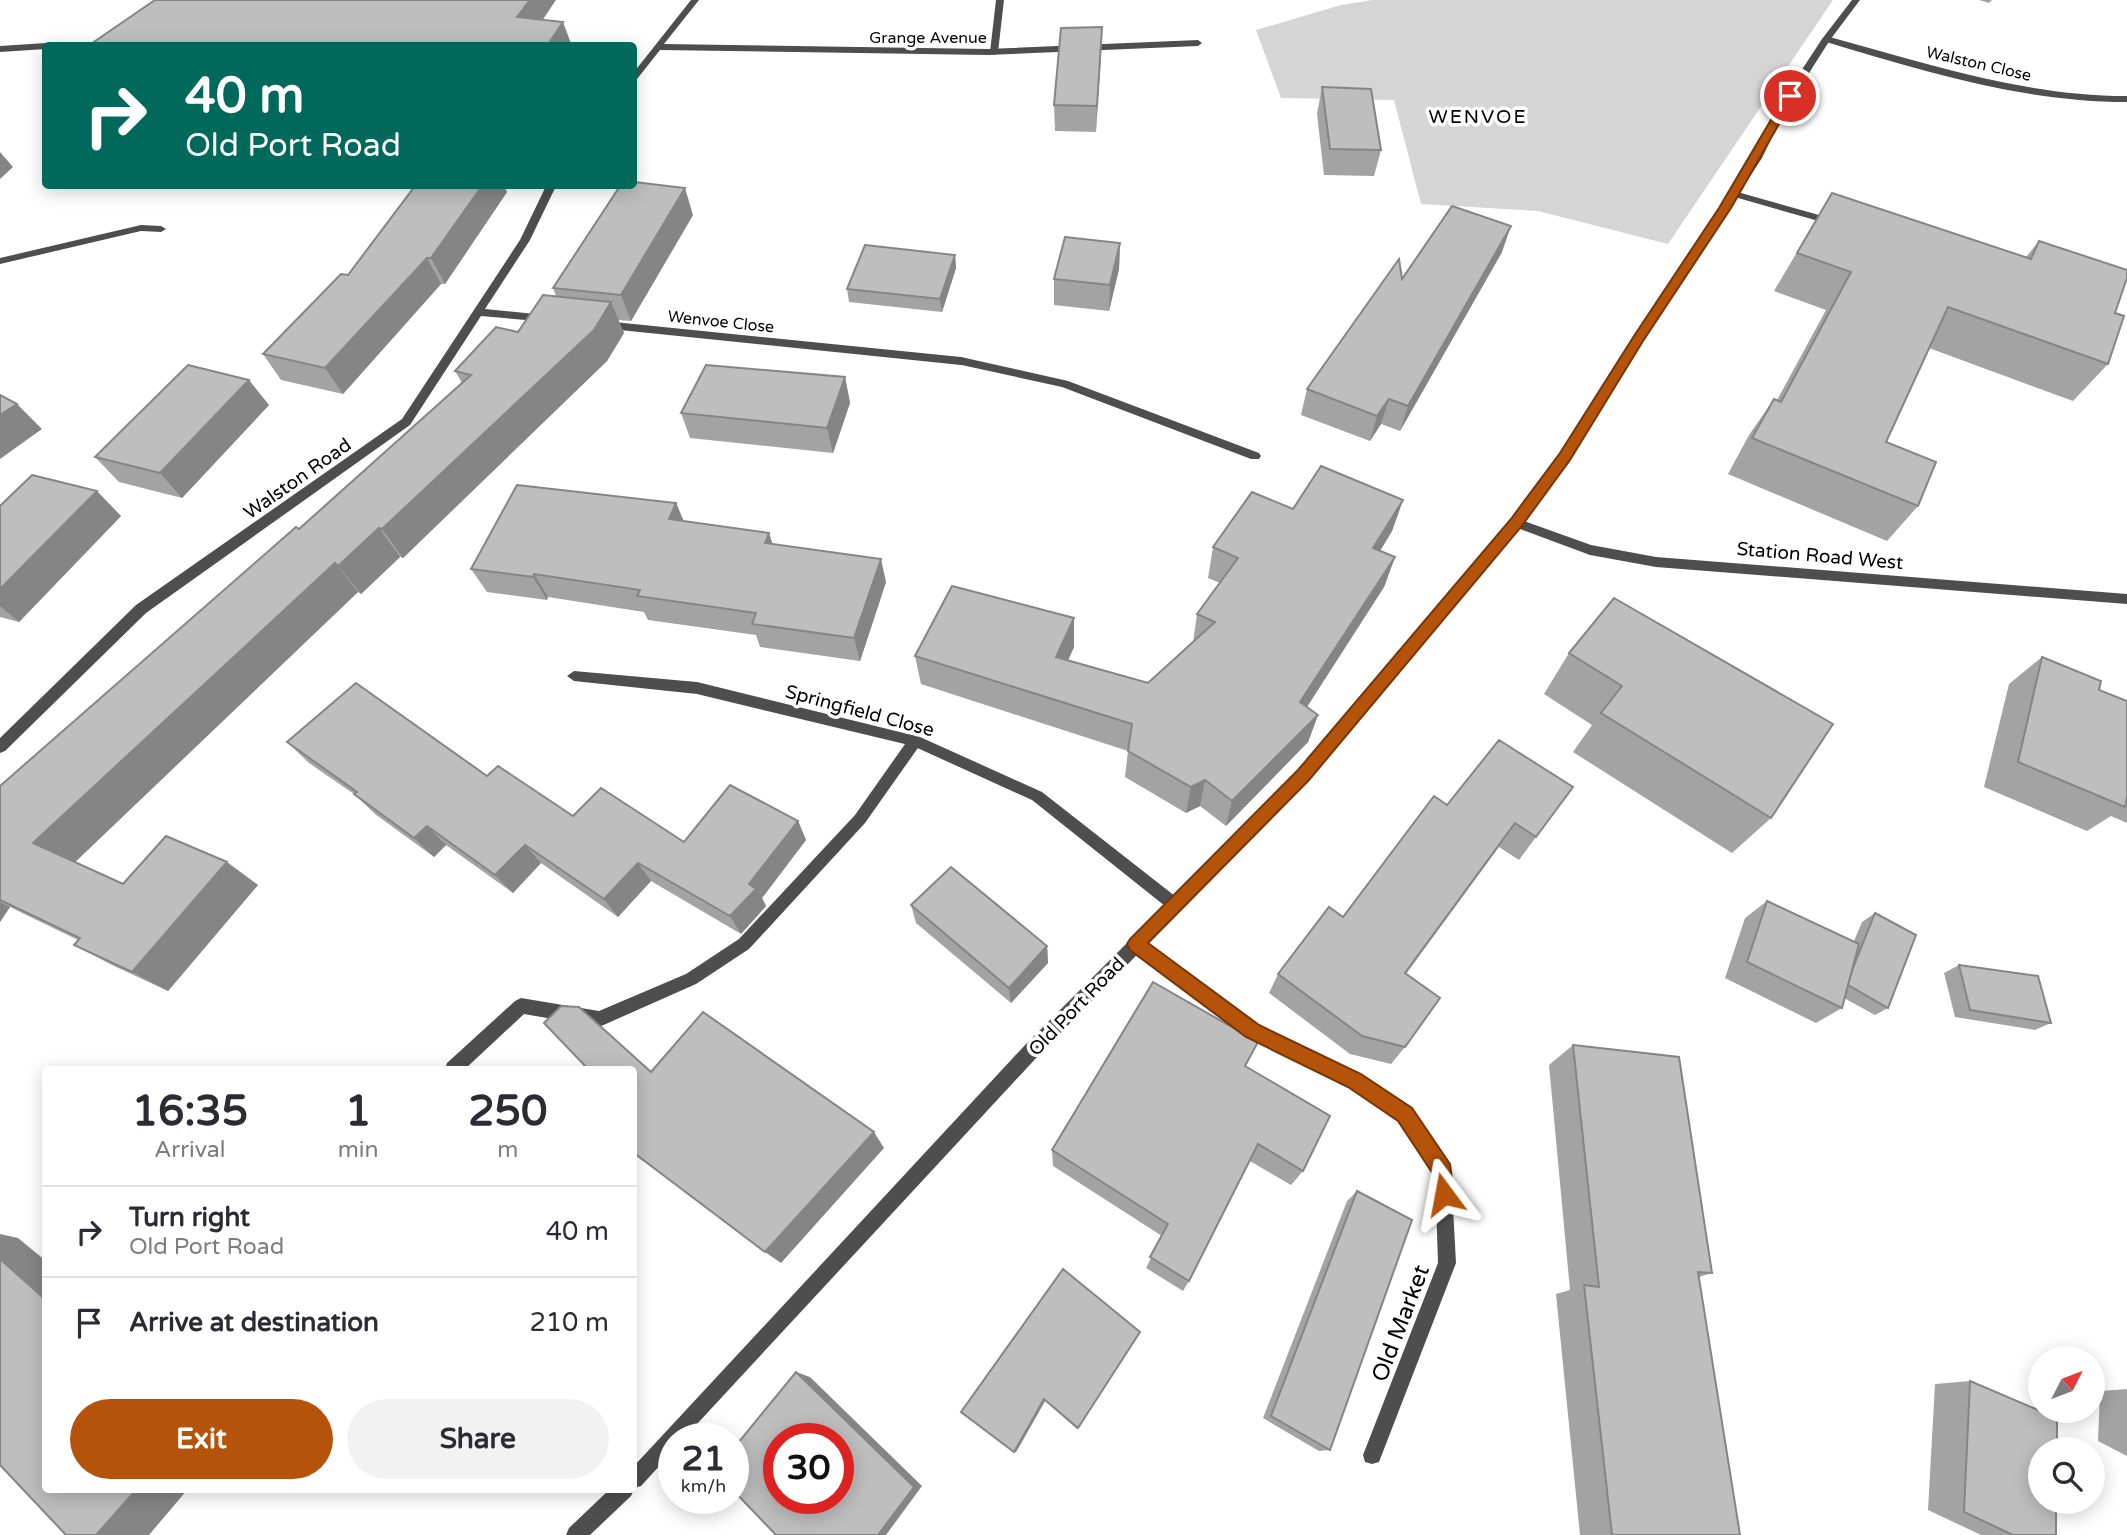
<!DOCTYPE html>
<html lang="en">
<head>
<meta charset="utf-8">
<style>
	body { margin:0; font-family:"Varela Round",sans-serif; background:#f2f2f3; color:#2b2b33; height:100vh; display:flex; flex-direction:column; font-size:26px; white-space:nowrap }
	* { box-sizing:border-box; margin:0 }
	p { font-size:23px; color:#7c7c81 }
	.icon { flex:none; width:38px; height:38px; fill:none; stroke:currentColor; stroke-width:2; stroke-linecap:round; stroke-linejoin:round }
	.map { position:relative; flex:1; overflow:hidden }
	.panel { position:absolute; left:42px; top:1066px; width:595px; height:427px; display:flex; flex-direction:column; background:#fff; border-radius:7px; box-shadow:0 4px 18px #0003 }
	.panel>* { flex:none }
	.banner { position:absolute; left:42px; top:42px; width:595px; height:147px; border-radius:7px; box-shadow:0 4px 18px #0003; background:#00695c; color:#fff; overflow:hidden }
	.needle { width:46px; rotate:48deg }
	.controls { position:absolute; left:2028px; top:1346px; display:grid; gap:14px }
	.controls a { display:grid; place-items:center; width:77px; height:77px; border-radius:50%; background:#fff; box-shadow:0 4px 18px #0003; font-size:35px }
	.speed { position:absolute; left:658px; top:1423px; display:flex; gap:14px; font-size:35px; font-weight:700; text-align:center }
	.speed>* { display:grid; place-content:center; width:91px; height:91px; border-radius:50%; background:#fff; box-shadow:0 4px 18px #0003; line-height:1 }
	.speed small { font-size:18px; font-weight:400 }
	.speed .limit { border:10px solid #d22; background:#fff; color:#111 }
	.pin { position:absolute; display:grid; place-items:center; width:60px; height:60px; color:#fff; margin:-30px; border:4px solid #fff; border-radius:50%; box-shadow:0 2px 7px #0007 }
	.me { position:absolute; width:77px; margin:-38px; rotate:347deg; stroke-linejoin:round; filter:drop-shadow(0 0 5px #0008) }
	.turn { display:flex; align-items:center; gap:24px; height:147px; padding:0 28px; font-size:32px }
	.turn .icon { width:91px; height:91px; stroke-width:2.5 }
	.turn b { display:block; font-size:49px; line-height:60px }
	.eta { display:flex; justify-content:space-evenly; align-items:center; height:119px; text-align:center }
	.eta b { font-size:42px; font-weight:700; line-height:49px }
	.button { display:flex; gap:14px; margin-top:auto; padding:14px 28px }
	.button a { flex:1; height:80px; border-radius:42px; background:#b45309; color:#fff; font-size:28px; font-weight:700; line-height:80px; text-align:center }
	.button a+a { background:#f2f2f3; color:#2b2b33 }
	ul { padding:0; list-style:none }
	li { display:flex; align-items:center; gap:21px; height:91px; padding:0 28px; border-top:2px solid #e1e1e2 }
	li div { flex:1 }
	li b { display:block; font-size:26px }
	li em { font-style:normal }
	.map>svg:first-child { display:block }
	.green { fill:#d5d5d5 }
	.lines { fill:none; stroke-linecap:round; stroke-linejoin:round }
	.service { fill:#4e4e4e; fill-rule:evenodd }
	.minor { fill:#4e4e4e; fill-rule:evenodd }
	.tertiary { fill:#4e4e4e; fill-rule:evenodd }
	.wall { fill:#a3a3a3 }
	.shaded-wall { fill:#858585 }
	.building { fill:#bebebe; stroke:#858585; stroke-width:2; fill-rule:evenodd }
	.route { fill:#b45309; stroke:#753606; stroke-width:2 }
	.labels { text-anchor:middle; stroke-width:7; stroke-linejoin:round; paint-order:stroke }
	.far-street-label { font-size:16px; fill:#000; stroke:#fff }
	.far-quarter-label { font-size:19px; letter-spacing:2px; fill:#000; stroke:#fff }
	.street-label { font-size:19px; fill:#000; stroke:#fff }
	.near-street-label { font-size:23px; fill:#000; stroke:#fff }
</style>
</head>
<body>
<div class="map">
<svg width="2127" height="1535" viewBox="0 0 2127 1535">
	<rect width="100%" height="100%" fill="#fff"/>
	<!-- green -->
	<path class="green" d="M1373 0H1833L1668 244 1538 211 1421 204 1394 100 1281 98 1256 30 1341 5Z"/>
	<g class="lines">
		<!-- service -->
		<g class="service">
			<path d="M996 0H1004L998 52 994 55 990 52Z"/>
			<path d="M46 43 50 46H46V49L0 52V46Z"/>
			<path d="M1734 191 1826 217H1838L1839 219 1834 222H1822L1731 196V192Z"/>
			<path d="M141 225 161 226 166 229 161 232 141 231 0 264V258Z"/>
			<path d="M961 357 1068 381 1259 453 1261 456 1259 459H1251L1062 387 957 364V358Z"/>
			<path d="M915 735 920 737 922 741 920 745 865 823 749 949 696 984 599 1027 524 1014 465 1069H445L447 1063 515 1001 521 998 599 1011 686 974 739 939 855 815 910 737Z"/>
		</g>
		<!-- minor -->
		<g class="minor">
			<path d="M691 0H699L664 44 988 49 1198 40 1202 43 1198 46 988 55 660 50 637 79 634 80V72Z"/>
			<path d="M1826 36C1926 63 2022 96 2127 96V102C2022 102 1923 71 1823 41L1822 39Z"/>
			<path d="M546 186H556L530 240 485 309 545 315 550 319 549 322 481 316 410 425 146 613 5 751 0 753V738L136 605 402 419 520 240Z"/>
			<path d="M604 321 961 357 967 361 961 365 600 328 599 325Z"/>
			<path d="M1516 518 1591 545 1656 557 2127 594V604L1656 567 1590 555 1512 526 1510 523Z"/>
			<path d="M574 671 697 682 920 737 1042 792 1180 900 1182 905 1180 910 1175 912 1170 910 1032 800 913 746 697 694 574 681 567 676Z"/>
			<path d="M1136 937 1259 1026 1361 1074 1411 1109 1449 1165 1451 1171 1456 1263 1379 1462 1372 1464 1365 1462 1363 1455 1438 1263 1435 1173 1399 1121 1349 1086 1247 1036 1131 949 1128 944 1131 939Z"/>
		</g>
		<!-- tertiary -->
		<g class="tertiary">
			<path d="M1852 0H1860L1830 40 1783 114 1762 158 1655 321 1569 459 1520 526 1309 779 1038 1056 684 1438H674V1450L641 1486 634 1488V1466L1026 1044 1299 771 1512 520 1561 453 1647 316 1752 158 1773 114 1822 39Z"/>
			<path d="M610 1489H634L631 1496 590 1535H566L569 1528Z"/>
		</g>
	</g>
	<!-- wall -->
	<g class="wall">
		<path d="M1979 0H1992L1989 3Z"/>
		<path d="M1101 53 1096 132 1055 131 1054 105Z"/>
		<path d="M1322 87 1381 150 1374 176 1324 175 1317 114Z"/>
		<path d="M507 192 445 284H441L343 394 281 380 263 354 348 275Z"/>
		<path d="M1832 193 2026 257 2039 241 2115 313 2108 364 2073 401 1929 348 1886 442 1918 506 1887 541 1728 474 1749 435 1774 399 1777 400 1826 310 1774 291Z"/>
		<path d="M693 215 631 321 618 320 624 333 607 361 403 558 400 557 361 594 358 592 75 862 123 884 258 885 168 991 112 965 74 945 78 940 10 907 0 922V786L299 529 462 383 455 371 518 332 556 296 553 288Z"/>
		<path d="M1120 243 1119 269 1109 311 1054 305V279Z"/>
		<path d="M1502 252 1400 431 1381 424 1370 441 1301 415 1307 389 1402 279Z"/>
		<path d="M955 255 956 268 942 312 849 302 847 289Z"/>
		<path d="M845 377 850 403 833 453 690 438 681 413Z"/>
		<path d="M269 405 182 498 119 482 95 457Z"/>
		<path d="M1403 500 1392 531 1380 551 1395 557 1384 587 1307 707 1318 715 1308 742 1226 826 1200 806 1186 813 1125 777 1128 751 921 684 915 656 1074 647 1068 660 1148 683 1193 642 1197 614 1220 583 1208 578 1213 547 1293 509Z"/>
		<path d="M676 503 684 521 773 544 886 582 860 661 760 647 756 635 648 620 644 612 548 597 547 600 487 592 471 569Z"/>
		<path d="M0 506 121 516 19 622 0 617Z"/>
		<path d="M1614 598 1771 818 1732 853 1573 752 1592 725 1544 694 1569 653Z"/>
		<path d="M2042 657 2099 690 2127 701V823L2111 816 2087 831 1984 787 2009 684Z"/>
		<path d="M287 742 487 776 573 816 684 842 798 821 806 840 762 898 766 906 741 934 651 881 618 917 541 863 513 893 446 845 434 857 375 814 354 794 309 763Z"/>
		<path d="M1573 787 1519 860 1499 847 1406 974 1405 1047 1391 1064 1350 1054 1269 993 1278 974 1343 917 1447 805Z"/>
		<path d="M1767 901 1854 941 1862 922 1875 913 1888 1008 1875 1015 1844 998 1842 1008 1816 1023 1725 978 1745 918Z"/>
		<path d="M911 905 1047 946 1048 963 1011 1003 916 923Z"/>
		<path d="M1959 965 2051 1023 2035 1030 1955 1017 1944 973Z"/>
		<path d="M1573 1045 1712 1273 1699 1277 1740 1535H1580L1556 1294 1570 1290 1549 1065Z"/>
		<path d="M1246 1067 1303 1171 1291 1185 1250 1161 1189 1281 1183 1291 1146 1268 1162 1236 1053 1166 1052 1150Z"/>
		<path d="M1357 1191 1330 1450 1319 1451 1263 1418 1347 1201Z"/>
		<path d="M1063 1269 1140 1332 1077 1429 1045 1401 1016 1452Z"/>
		<path d="M1970 1381 2056 1535H1981L1928 1510 1935 1384Z"/>
		<path d="M2127 1389V1456L2098 1441 2100 1391Z"/>
	</g>
	<!-- shaded-wall -->
	<g class="shaded-wall">
		<path d="M530 0H556L527 43 517 17Z"/>
		<path d="M563 22 572 46H547Z"/>
		<path d="M1102 27 1101 53 1096 132 1097 106Z"/>
		<path d="M0 152 13 167 0 179Z"/>
		<path d="M482 186H504L507 192 445 284 431 258Z"/>
		<path d="M685 188 693 215 631 321 621 295Z"/>
		<path d="M1511 226 1502 252 1400 431 1408 406Z"/>
		<path d="M1120 243 1119 269 1109 311 1110 285Z"/>
		<path d="M955 255 956 268 942 312 940 299Z"/>
		<path d="M427 258 441 284 343 394 325 368Z"/>
		<path d="M611 302 624 333 607 361 403 558 382 529Z"/>
		<path d="M845 377 850 403 833 453 827 428Z"/>
		<path d="M249 380 269 405 182 498 160 473Z"/>
		<path d="M1389 399 1381 424 1370 441 1377 416Z"/>
		<path d="M17 404 42 429 0 459V415Z"/>
		<path d="M97 491 121 516 19 622 0 606V589Z"/>
		<path d="M1403 500 1392 531 1363 579 1373 548Z"/>
		<path d="M676 503 686 528 669 519Z"/>
		<path d="M379 528 400 557 361 594 338 566Z"/>
		<path d="M769 533 777 557 765 543Z"/>
		<path d="M1395 557 1384 587 1292 730 1300 702Z"/>
		<path d="M881 559 886 582 860 661 854 638Z"/>
		<path d="M335 563 358 592 71 866 33 843Z"/>
		<path d="M534 574 548 597 547 600 533 577Z"/>
		<path d="M1074 618V647L1057 685 1056 657Z"/>
		<path d="M1318 715 1308 742 1226 826 1232 801Z"/>
		<path d="M1205 780 1200 806 1186 813 1191 787Z"/>
		<path d="M798 821 806 840 762 898 766 906 741 934 730 916 749 884Z"/>
		<path d="M427 826 446 845 434 857 414 838Z"/>
		<path d="M525 845 541 863 513 893 495 875Z"/>
		<path d="M227 862 258 885 168 991 132 972Z"/>
		<path d="M638 863 651 881 618 917 604 899Z"/>
		<path d="M0 902 10 907 0 922Z"/>
		<path d="M1047 946 1048 963 1011 1003 1009 988Z"/>
		<path d="M874 1132 884 1148 781 1263 765 1252Z"/>
		<path d="M0 1234 18 1238 46 1261V1300L0 1259Z"/>
		<path d="M796 1372 810 1377 922 1486 886 1535H878Z"/>
		<path d="M1044 1399 1045 1401 1016 1452H1014Z"/>
		<path d="M137 1489H188L149 1535H96Z"/>
	</g>
	<!-- building -->
	<g class="building">
		<path d="M155 0H530L517 17 563 22 547 46H88Z"/>
		<path d="M1102 27 1097 106 1054 105 1061 28Z"/>
		<path d="M1322 87 1371 89 1381 150 1330 149Z"/>
		<path d="M634 182 685 188 621 295 553 288 620 186H634Z"/>
		<path d="M415 186H482L431 258H427L325 368 263 354 341 274 348 275Z"/>
		<path d="M1832 193 2031 259 2039 241 2127 270V278L2115 313 2124 316 2108 364 1948 307 1886 442 1936 462 1918 506 1752 438 1774 399 1781 402 1851 272 1797 253Z"/>
		<path d="M1452 206 1511 226 1408 406 1389 399 1377 416 1307 389 1399 259 1402 279Z"/>
		<path d="M1065 237 1120 243 1110 285 1054 279Z"/>
		<path d="M865 245 955 255 940 299 847 289Z"/>
		<path d="M543 295 611 302 594 330 382 529 379 528 338 566 335 563 33 843 123 884 166 836 227 862 132 972 74 945 80 938 0 900V786L296 527 299 529 471 375 455 371 496 327 518 332Z"/>
		<path d="M188 365 249 380 160 473 95 457Z"/>
		<path d="M706 365 845 377 827 428 681 413Z"/>
		<path d="M0 395 17 404 0 415Z"/>
		<path d="M1321 466 1403 500 1373 548 1395 557 1300 702 1318 715 1232 801 1205 780 1191 787 1128 751 1132 724 915 656 952 586 1074 618 1056 657 1148 683 1215 622 1197 614 1238 558 1213 547 1252 492 1293 509Z"/>
		<path d="M32 475 97 491 0 589V506Z"/>
		<path d="M517 485 676 503 669 519 769 533 765 543 881 559 854 638 752 624 756 613 637 596 640 590 534 574 533 577 471 569Z"/>
		<path d="M1614 598 1833 724 1771 818 1601 713 1622 686 1569 653Z"/>
		<path d="M2042 657 2101 681 2099 690 2127 701V797L2125 807 2018 762Z"/>
		<path d="M356 683 487 776 498 766 573 816 601 788 684 842 730 785 798 821 749 884 756 889 730 916 638 863 604 899 525 845 495 875 427 826 414 838 354 794 357 792 287 742Z"/>
		<path d="M1499 740 1573 787 1536 837 1515 823 1405 973 1440 998 1405 1047 1362 1036 1278 974 1329 907 1343 917 1434 796 1447 805Z"/>
		<path d="M951 867 1047 946 1009 988 911 905Z"/>
		<path d="M1767 901 1859 944 1842 1008 1747 962Z"/>
		<path d="M1875 913 1916 935 1888 1008 1848 985 1853 968Z"/>
		<path d="M1959 965 2038 976 2051 1023 1970 1010Z"/>
		<path d="M1153 982 1258 1042 1245 1066 1330 1116 1303 1171 1258 1144 1189 1281 1150 1257 1168 1224 1052 1150Z"/>
		<path d="M561 1006 579 1007 651 1072 703 1012 874 1132 765 1252 634 1153V1123L636 1120 634 1117V1069H588L544 1023Z"/>
		<path d="M1573 1045 1679 1057 1712 1273 1698 1272 1740 1535H1612L1584 1285 1599 1287Z"/>
		<path d="M1357 1191 1412 1220 1330 1450 1271 1416Z"/>
		<path d="M0 1259 46 1300V1489H137L96 1535H66L0 1465Z"/>
		<path d="M1063 1269 1140 1332 1078 1428 1044 1399 1014 1452 961 1412Z"/>
		<path d="M796 1372 914 1487 878 1535H776L733 1490V1449ZM779 1438H838V1498H779Z"/>
		<path d="M1970 1381 2057 1418V1449H2040V1502H2056V1535H2013L1964 1512Z"/>
	</g>
	<!-- route -->
	<path class="route" d="M1790 92 1795 96 1731 208 1643 341 1570 460 1521 527 1309 780 1148 943 1259 1025 1361 1074 1412 1108 1450 1164 1454 1194 1451 1201 1444 1204 1437 1201 1433 1174 1398 1121 1348 1087 1246 1037 1130 950 1127 944 1130 939 1298 770 1511 519 1560 453 1634 336 1719 208 1785 96Z"/>
	<g class="labels">
		<!-- far-street labels -->
		<g class="far-street-label">
			<text x="928" y="43">Grange Avenue</text>
			<text transform="translate(1979 63) rotate(13)" y="6">Walston Close</text>
			<text transform="translate(721 321) rotate(6)" y="6">Wenvoe Close</text>
		</g>
		<!-- far-quarter labels -->
		<g class="far-quarter-label">
			<text x="1478" y="123">WENVOE</text>
		</g>
		<!-- street labels -->
		<g class="street-label">
			<text transform="translate(297 478) rotate(-35)" y="7">Walston Road</text>
			<text transform="translate(1820 555) rotate(5)" y="7">Station Road West</text>
			<text transform="translate(860 710) rotate(15)" y="7">Springfield Close</text>
			<text transform="translate(1076 1006) rotate(-46)" y="7">Old Port Road</text>
		</g>
		<!-- near-street labels -->
		<g class="near-street-label">
			<text transform="translate(1400 1323) rotate(-69)" y="8">Old Market</text>
		</g>
	</g>
</svg>
<div class="controls">
<a><svg class="needle" viewBox="-14 -14 28 28"><path d="M0-13l5 13h-10z" fill="#e53935"/><path d="M0 13l5-13h-10z" fill="#7c7c81"/></svg></a>
<a><svg class="icon" aria-label="search" viewBox="0 0 24 24"><circle cx="10" cy="10" r="6"/><path d="M15 15l6 6"/></svg></a>
</div>
<div class="speed"><div>21<small>km/h</small></div><div class="limit">30</div></div>
<div class="pin" style="left:1790px;top:96px;background:#d93025"><svg class="icon" aria-label="arrive" viewBox="0 0 24 24"><path d="M6 21V4h12l-3 4 3 4H6"/></svg></div>
<svg class="me" style="left:1444px;top:1194px" viewBox="-20 -20 40 40"><path d="M0-17L14 15 0 8-14 15z" fill="#b45309" stroke="#fff" stroke-width="4"/></svg>
<div class="banner">
<div class="turn"><svg class="icon" aria-label="right" viewBox="0 0 24 24"><path d="M7 20v-9h11M14 6l5 5-5 5"/></svg><div><b>40 m</b>Old Port Road</div></div>
</div>
<section class="panel">
<div class="eta">
<div><b>16:35</b><p>Arrival</p></div>
<div><b>1</b><p>min</p></div>
<div><b>250</b><p>m</p></div>
</div>
<ul>
<li><svg class="icon" aria-label="right" viewBox="0 0 24 24"><path d="M7 20v-9h11M14 6l5 5-5 5"/></svg><div><b>Turn right</b><p>Old Port Road</p></div><em>40 m</em></li>
<li><svg class="icon" aria-label="arrive" viewBox="0 0 24 24"><path d="M6 21V4h12l-3 4 3 4H6"/></svg><div><b>Arrive at destination</b></div><em>210 m</em></li>
</ul>
<div class="button"><a>Exit</a><a>Share</a></div>
</section>
</div>
</body>
</html>
